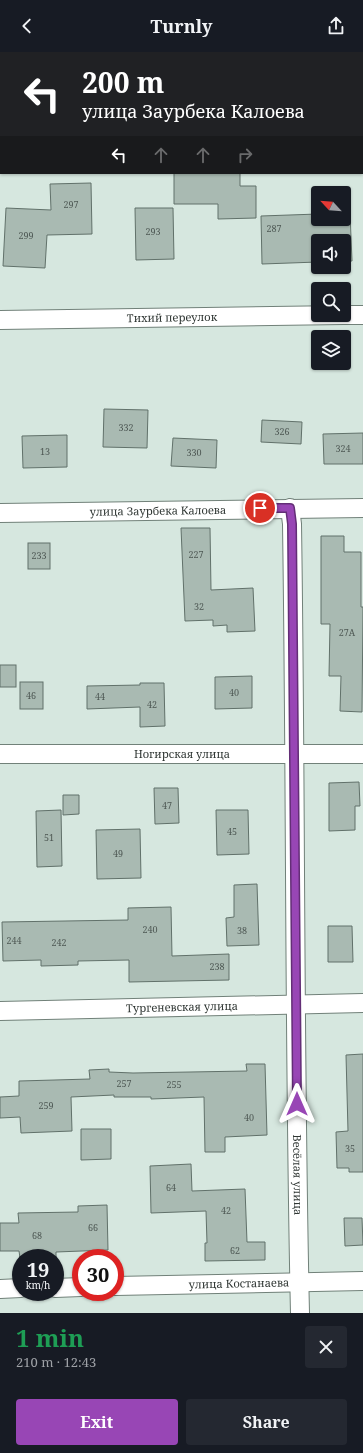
<!DOCTYPE html>
<html lang="en">
<head>
<meta charset="utf-8">
<style>
	body { margin:0; font-family:"Noto Serif",serif; background:#242831; color:#f1f3f6; height:100vh; display:flex; flex-direction:column; font-size:15px; white-space:nowrap }
	* { box-sizing:border-box; margin:0 }
	p { font-size:13px; color:#9ea1a6 }
	.icon { flex:none; width:22px; height:22px; fill:none; stroke:currentColor; stroke-width:2; stroke-linecap:round; stroke-linejoin:round }
	.map { position:relative; height:1261px; overflow:hidden }
	.side { display:flex; flex-direction:column; background:#171b24; flex:1 }
	.side>* { flex:none }
	.guide { position:absolute; left:0px; top:0px; width:363px; height:122px; box-shadow:0 1px 3px #0004; background:#202124; color:#fff; overflow:hidden }
	.needle { width:26px; rotate:296deg }
	.fabs { position:absolute; left:311px; top:134px; display:grid; gap:8px }
	.fabs a { display:grid; place-items:center; width:40px; height:40px; border-radius:4px; background:#171b24; box-shadow:0 1px 3px #0004; font-size:20px }
	.speed { position:absolute; left:12px; top:1197px; display:flex; gap:8px; font-size:20px; font-weight:700; text-align:center }
	.speed>* { display:grid; place-content:center; width:52px; height:52px; border-radius:50%; background:#171b24; box-shadow:0 1px 3px #0004; line-height:1 }
	.speed small { font-size:10px; font-weight:400 }
	.speed .limit { border:6px solid #d22; background:#fff; color:#111 }
	.pin { position:absolute; display:grid; place-items:center; width:34px; height:34px; color:#fff; margin:-17px; border:2px solid #fff; border-radius:50%; box-shadow:0 1px 4px #0007 }
	.me { position:absolute; width:44px; margin:-22px; rotate:0deg; stroke-linejoin:round; filter:drop-shadow(0 0 3px #0008) }
	.turn { display:flex; align-items:center; gap:14px; height:84px; padding:0 16px; font-size:18px }
	.turn .icon { width:52px; height:52px; stroke-width:2.5 }
	.turn b { display:block; font-size:28px; line-height:34px }
	.lanes { display:flex; align-items:center; height:38px; padding:0 16px; background:#0003; justify-content:center; gap:20px; direction:ltr }
	.lanes .off { opacity:.35 }
	.round { display:grid; place-items:center; flex:none; width:42px; height:42px; border-radius:4px; background:#242831 }
	.overview { display:flex; align-items:center; justify-content:space-between; height:68px; padding:0 16px }
	h1 { font-size:24px; font-weight:700; line-height:30px; color:#1e9e55 }
	.cta { display:flex; gap:8px; margin-top:auto; padding:8px 16px }
	.cta a { flex:1; height:46px; border-radius:4px; background:#9846b5; color:#fff; font-size:16px; font-weight:700; line-height:46px; text-align:center }
	.cta a+a { background:#242831; color:#f1f3f6 }
	header { display:flex; justify-content:space-between; align-items:center; height:52px; padding:0 16px; background:#171b24; font-size:18px; font-weight:700 }
	.map>svg:first-child { display:block }
	.building { fill:#a9bab2; stroke:#61716a }
	.lines { fill:none; stroke-linecap:round; stroke-linejoin:round }
	.street-casing { stroke:#718179; stroke-width:20 }
	.secondary-casing { stroke:#718179; stroke-width:24 }
	.street { stroke:#fff; stroke-width:18 }
	.secondary { stroke:#d8f5e9; stroke-width:22 }
	.route-casing { stroke:#632e76; stroke-width:10 }
	.route { stroke:#9846b5; stroke-width:7 }
	.labels { text-anchor:middle; stroke-width:3; stroke-linejoin:round; paint-order:stroke }
	.number-label { font-size:9px; fill:#4e5854 }
	.street-label { font-size:11px; fill:#303734; stroke:#d6e7df }
</style>
</head>
<body>
<header><svg class="icon" aria-label="back" viewBox="0 0 24 24"><path d="M15 5l-7 7 7 7"/></svg>Turnly<svg class="icon" aria-label="share" viewBox="0 0 24 24"><path d="M12 15V3M7 8l5-5 5 5M5 13v7h14v-7"/></svg></header>
<div class="map">
<svg width="363" height="1261" viewBox="0 0 363 1261">
	<rect width="100%" height="100%" fill="#d6e7df"/>
	<!-- building -->
	<g class="building">
		<path d="M174 121H240V134H256V166L218 167V152H174Z"/>
		<path d="M91 131 92 182 47 183 45 216 3 214 6 156 51 158 50 132Z"/>
		<path d="M135 156H173L174 207 136 208Z"/>
		<path d="M344 161H350L352 209H344V189H318V210L262 212 261 164 318 162V167H344Z"/>
		<path d="M104 357 148 358 147 396 103 395Z"/>
		<path d="M262 368 302 370 301 392 261 390Z"/>
		<path d="M363 381V412H324L323 382Z"/>
		<path d="M67 383V415L23 416 22 384Z"/>
		<path d="M173 386 217 388 216 416 171 414Z"/>
		<path d="M181 476H210L211 538 253 536 255 579 227 580V573L213 574V568L185 569Z"/>
		<path d="M321 484H344V500H361V555H363L362 660 340 659 341 624H329L330 572H321Z"/>
		<rect x="28" y="491" width="22" height="26"/>
		<rect x="0" y="613" width="16" height="22"/>
		<path d="M252 624V656L215 657V625Z"/>
		<rect x="20" y="630" width="23" height="27"/>
		<path d="M140 631H164L165 674 140 675V655L87 657V634L140 633Z"/>
		<path d="M359 730 360 754H355V778L329 779V731Z"/>
		<path d="M154 736H178L179 771 155 772Z"/>
		<path d="M63 743H79V762L63 763Z"/>
		<path d="M61 758 62 814 37 815 36 759Z"/>
		<path d="M216 758H248L249 802 217 803Z"/>
		<path d="M140 777 141 826 97 827 96 778Z"/>
		<path d="M257 832 259 893 227 894 226 866 234 865V833Z"/>
		<path d="M171 855 172 904 229 902V928L129 930V908L78 909V913L41 914V908L3 909 2 870 128 868V856Z"/>
		<path d="M328 874H352L353 910H328Z"/>
		<path d="M363 1002V1120H349V1116H337L336 1080 348 1079 346 1003Z"/>
		<path d="M246 1012H265L267 1083 225 1085V1100H205L204 1045 151 1047V1045H114V1043L71 1045 72 1079 21 1081 20 1065 0 1066V1045L19 1044V1029L90 1027 89 1018 109 1017V1020L133 1021 247 1019Z"/>
		<path d="M81 1077H111V1107L81 1108Z"/>
		<path d="M191 1112 192 1139 245 1137 247 1190H265V1208L205 1209V1191H207L206 1159 151 1161 150 1114Z"/>
		<path d="M107 1153 108 1198 56 1200V1206H20L19 1199H0V1171H19L18 1161 78 1160V1154Z"/>
		<path d="M344 1166H362L363 1193 345 1194Z"/>
	</g>
	<g class="lines">
		<defs>
			<g id="street">
				<path d="M344 263H363"/>
				<path id="s1" d="M0 268 343 263"/>
				<path id="s2" d="M290 456 292 472C296 735 294 998 300 1261"/>
				<path id="s3" d="M0 461 363 456"/>
				<path id="s4" d="M0 702H363"/>
				<path id="s5" d="M0 959 363 951"/>
				<path id="s6" d="M115 1234 363 1229"/>
				<path d="M55 1236 81 1235"/>
				<path d="M0 1237 21 1236"/>
			</g>
			<g id="secondary">
				<path d="M85 1 120 0"/>
				<path d="M0 3H1"/>
				<path d="M362 32H363"/>
				<path d="M0 40H1"/>
			</g>
		</defs>
		<!-- street casing -->
		<use href="#street" class="street-casing"/>
		<!-- secondary casing -->
		<use href="#secondary" class="secondary-casing"/>
		<!-- street -->
		<use href="#street" class="street"/>
		<!-- secondary -->
		<use href="#secondary" class="secondary"/>
	</g>
	<g class="lines">
		<defs>
			<path id="route" d="M260 456H290L292 472 297 1052"/>
		</defs>
		<!-- route casing -->
		<use href="#route" class="route-casing"/>
		<!-- route -->
		<use href="#route" class="route"/>
	</g>
	<g class="labels">
		<!-- number labels -->
		<g class="number-label">
			<text x="71" y="156">297</text>
			<text x="274" y="180">287</text>
			<text x="153" y="183">293</text>
			<text x="26" y="187">299</text>
			<text x="126" y="379">332</text>
			<text x="282" y="383">326</text>
			<text x="343" y="400">324</text>
			<text x="45" y="403">13</text>
			<text x="194" y="404">330</text>
			<text x="196" y="506">227</text>
			<text x="39" y="507">233</text>
			<text x="199" y="558">32</text>
			<text x="347" y="584">27А</text>
			<text x="234" y="644">40</text>
			<text x="31" y="647">46</text>
			<text x="100" y="648">44</text>
			<text x="152" y="656">42</text>
			<text x="167" y="757">47</text>
			<text x="232" y="783">45</text>
			<text x="49" y="789">51</text>
			<text x="118" y="805">49</text>
			<text x="150" y="881">240</text>
			<text x="242" y="882">38</text>
			<text x="14" y="892">244</text>
			<text x="59" y="894">242</text>
			<text x="217" y="918">238</text>
			<text x="124" y="1035">257</text>
			<text x="174" y="1036">255</text>
			<text x="46" y="1057">259</text>
			<text x="249" y="1069">40</text>
			<text x="350" y="1100">35</text>
			<text x="171" y="1139">64</text>
			<text x="226" y="1162">42</text>
			<text x="93" y="1179">66</text>
			<text x="37" y="1187">68</text>
			<text x="235" y="1202">62</text>
		</g>
		<!-- street labels -->
		<g class="street-label">
			<text dy="4" stroke="none"><textPath href="#s1" startOffset="172">Тихий переулок</textPath></text>
			<text dy="4" stroke="none"><textPath href="#s3" startOffset="158">улица Заурбека Калоева</textPath></text>
			<text dy="4" stroke="none"><textPath href="#s4" startOffset="182">Ногирская улица</textPath></text>
			<text dy="4" stroke="none"><textPath href="#s5" startOffset="182">Тургеневская улица</textPath></text>
			<text dy="4" stroke="none"><textPath href="#s2" startOffset="667">Весёлая улица</textPath></text>
			<text dy="4" stroke="none"><textPath href="#s6" startOffset="124">улица Костанаева</textPath></text>
		</g>
	</g>
</svg>
<div class="fabs">
<a><svg class="needle" viewBox="-14 -14 28 28"><path d="M0-13l5 13h-10z" fill="#e53935"/><path d="M0 13l5-13h-10z" fill="#9ea1a6"/></svg></a>
<a><svg class="icon" aria-label="sound" viewBox="0 0 24 24"><path d="M4 9h4l5-4v14l-5-4H4zM17 9q2 3 0 6"/></svg></a>
<a><svg class="icon" aria-label="search" viewBox="0 0 24 24"><circle cx="10" cy="10" r="6"/><path d="M15 15l6 6"/></svg></a>
<a><svg class="icon" aria-label="layers" viewBox="0 0 24 24"><path d="M12 4l9 5-9 5-9-5zM3 14l9 5 9-5"/></svg></a>
</div>
<div class="speed"><div>19<small>km/h</small></div><div class="limit">30</div></div>
<div class="pin" style="left:260px;top:456px;background:#d93025"><svg class="icon" aria-label="arrive" viewBox="0 0 24 24"><path d="M6 21V4h12l-3 4 3 4H6"/></svg></div>
<svg class="me" style="left:297px;top:1052px" viewBox="-20 -20 40 40"><path d="M0-17L14 15 0 8-14 15z" fill="#9846b5" stroke="#fff" stroke-width="4"/></svg>
<div class="guide">
<div class="turn"><svg class="icon" aria-label="left" viewBox="0 0 24 24"><path d="M17 20v-9H6M10 6l-5 5 5 5"/></svg><div><b>200 m</b>улица Заурбека Калоева</div></div>
<div class="lanes"><svg class="icon" aria-label="left" viewBox="0 0 24 24"><path d="M17 20v-9H6M10 6l-5 5 5 5"/></svg><svg class="icon off" aria-label="ahead" viewBox="0 0 24 24"><path d="M12 20V5M6 11l6-6 6 6"/></svg><svg class="icon off" aria-label="ahead" viewBox="0 0 24 24"><path d="M12 20V5M6 11l6-6 6 6"/></svg><svg class="icon off" aria-label="right" viewBox="0 0 24 24"><path d="M7 20v-9h11M14 6l5 5-5 5"/></svg></div>
</div>
</div>
<section class="side">
<div class="overview"><div><h1>1 min</h1><p>210 m · 12:43</p></div><a class="round"><svg class="icon" aria-label="close" viewBox="0 0 24 24"><path d="M6 6l12 12M18 6L6 18"/></svg></a></div>
<div class="cta"><a>Exit</a><a>Share</a></div>
</section>
</body>
</html>
